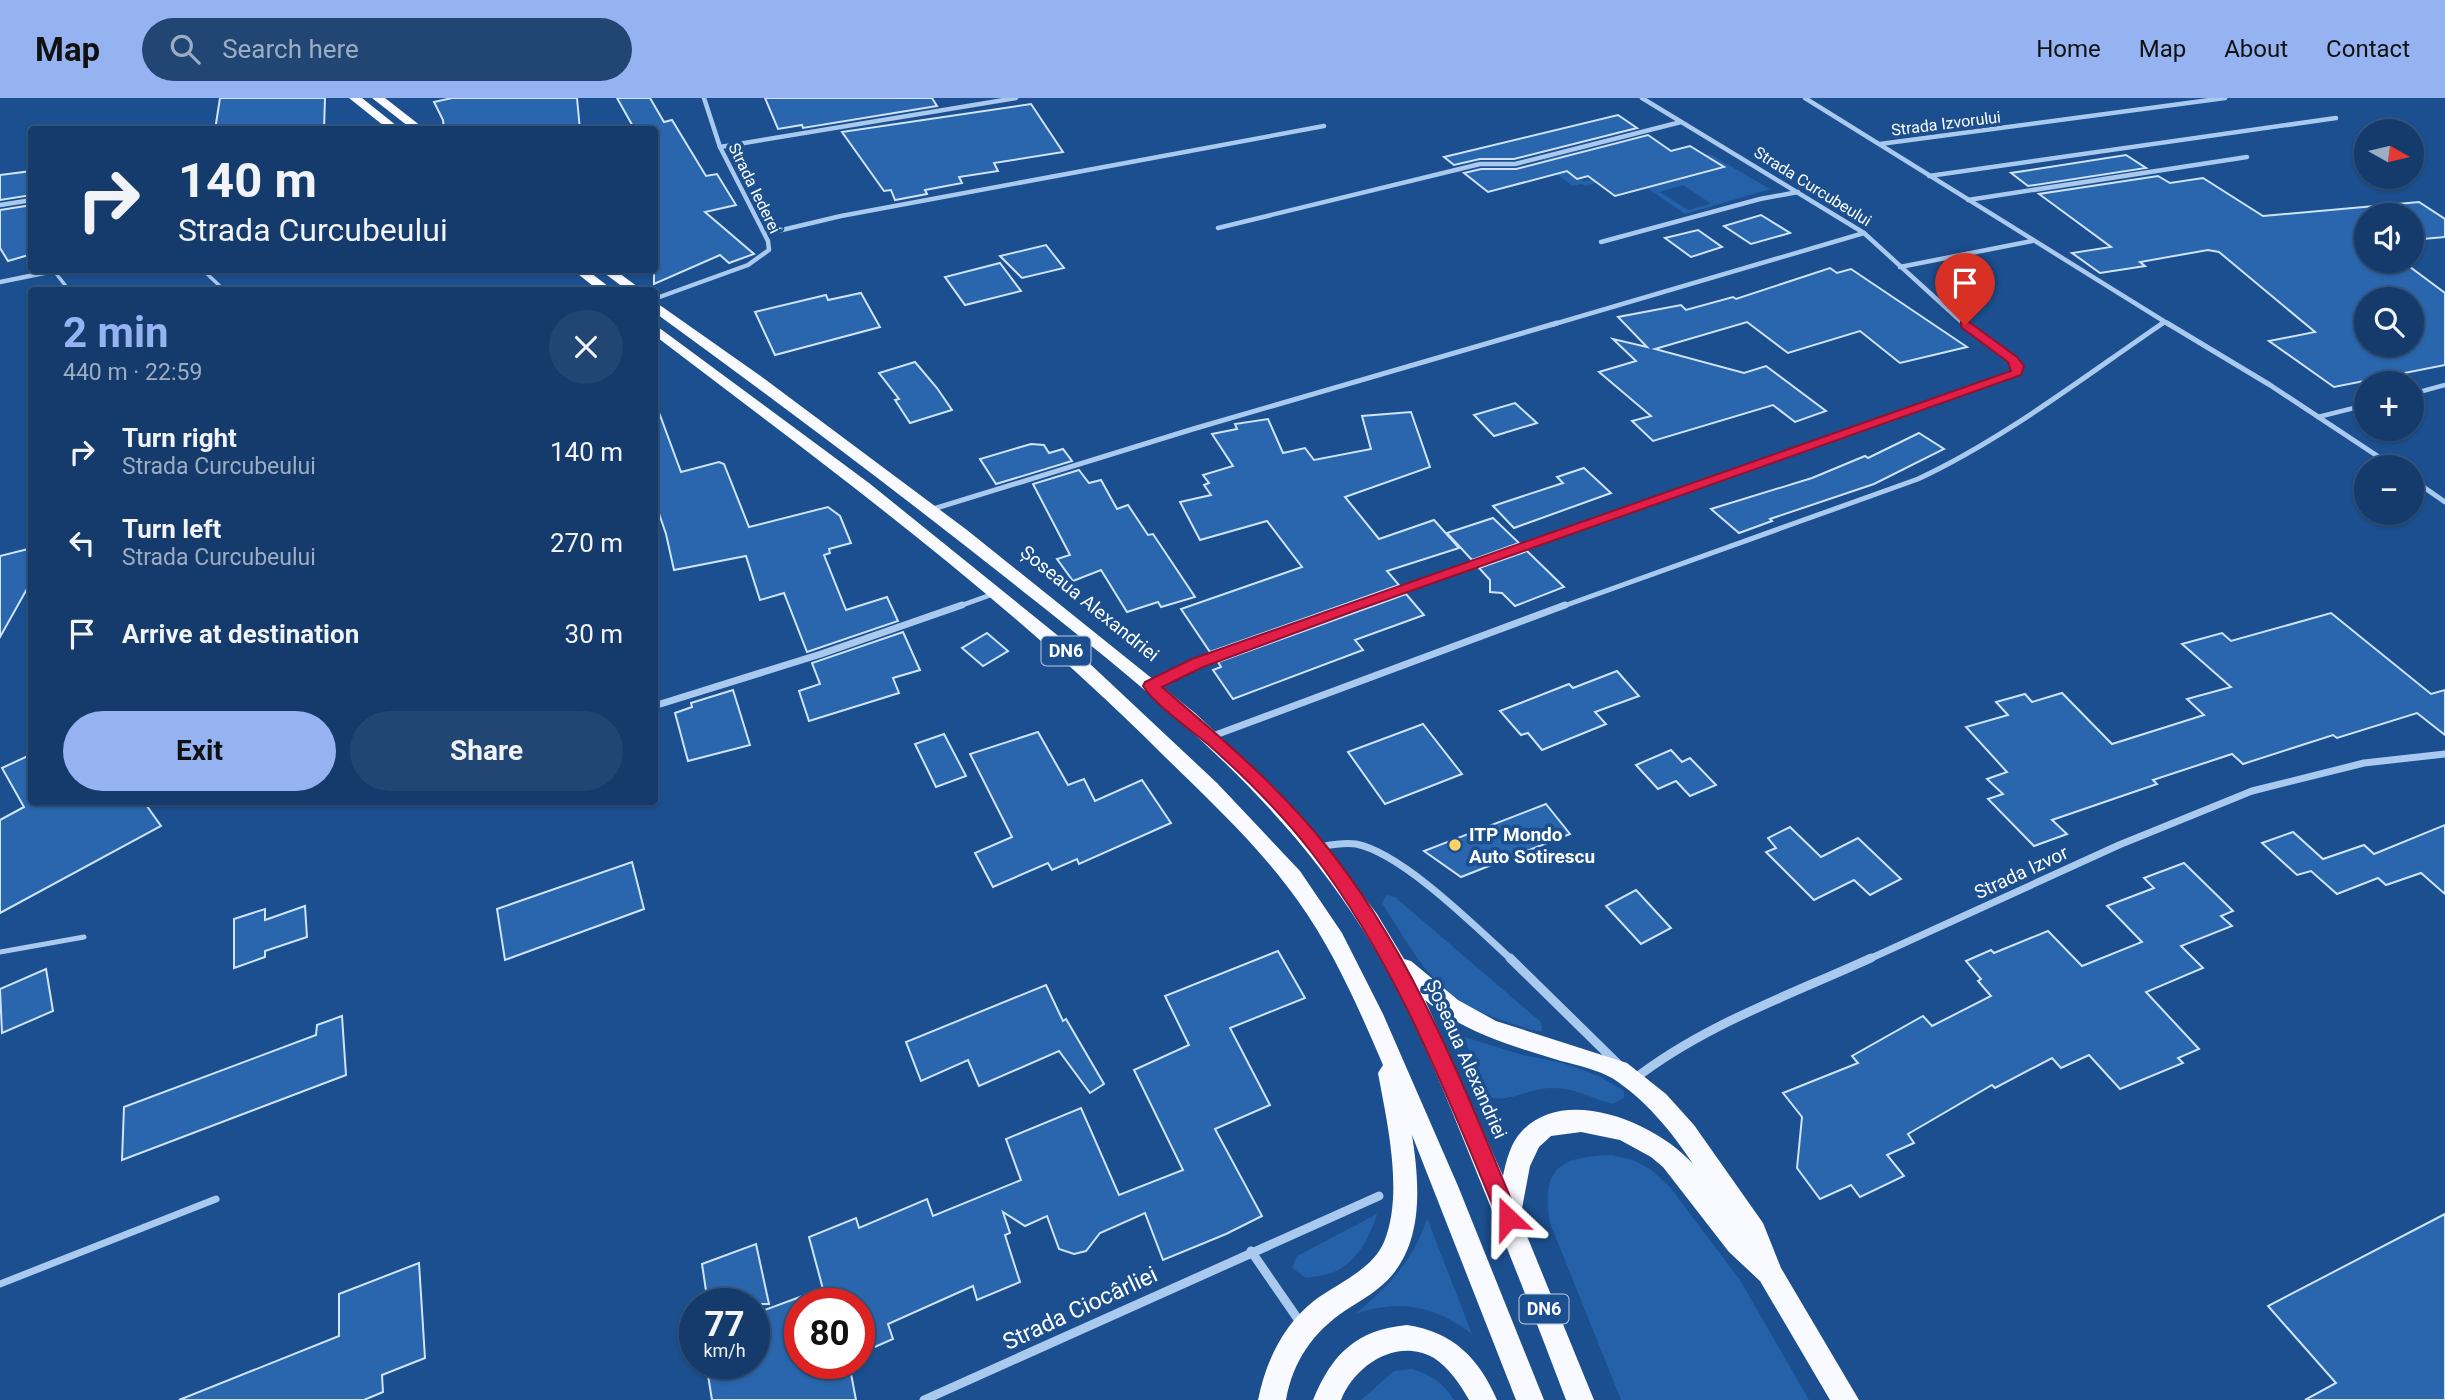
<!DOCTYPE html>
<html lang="en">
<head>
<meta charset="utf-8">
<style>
	body { margin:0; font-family:Roboto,sans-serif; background:#214673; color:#f1f3f6; height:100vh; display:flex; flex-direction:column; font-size:26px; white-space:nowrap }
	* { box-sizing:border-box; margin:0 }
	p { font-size:23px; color:#9dadc1 }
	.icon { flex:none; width:38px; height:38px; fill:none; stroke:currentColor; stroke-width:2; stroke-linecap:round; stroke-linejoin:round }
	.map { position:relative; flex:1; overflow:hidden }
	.side { position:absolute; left:28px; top:189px; width:630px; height:518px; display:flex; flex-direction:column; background:#143b6b; border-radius:7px; box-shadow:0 2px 5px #0004,0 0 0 2px #33557e }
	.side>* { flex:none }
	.hud { position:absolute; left:28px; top:28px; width:630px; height:147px; border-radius:7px; box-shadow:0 2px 5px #0004,0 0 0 2px #33557e; background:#143b6b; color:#f1f3f6; overflow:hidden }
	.needle { width:46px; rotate:98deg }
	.tools { position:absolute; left:2354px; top:21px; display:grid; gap:14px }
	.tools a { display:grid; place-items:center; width:70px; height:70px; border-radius:50%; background:#143b6b; box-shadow:0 2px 5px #0004,0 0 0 2px #33557e; font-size:35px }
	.speed { position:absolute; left:679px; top:1190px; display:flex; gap:14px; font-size:35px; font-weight:700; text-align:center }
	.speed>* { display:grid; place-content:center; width:91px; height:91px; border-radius:50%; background:#143b6b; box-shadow:0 2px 5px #0004,0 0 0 2px #33557e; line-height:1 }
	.speed small { font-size:18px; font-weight:400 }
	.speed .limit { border:10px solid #d22; background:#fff; color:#111 }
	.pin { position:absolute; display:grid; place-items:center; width:60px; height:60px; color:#fff; margin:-72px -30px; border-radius:50% 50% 50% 0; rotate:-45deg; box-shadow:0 0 7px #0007 }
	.pin .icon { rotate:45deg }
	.me { position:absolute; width:77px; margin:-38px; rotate:337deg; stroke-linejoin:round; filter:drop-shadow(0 0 5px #0008) }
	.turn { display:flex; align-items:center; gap:24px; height:147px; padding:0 35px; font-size:32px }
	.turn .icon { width:91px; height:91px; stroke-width:2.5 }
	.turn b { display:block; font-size:49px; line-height:60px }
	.round { display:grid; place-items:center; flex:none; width:74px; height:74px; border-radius:37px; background:#214673 }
	.summary { display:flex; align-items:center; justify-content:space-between; height:119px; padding:0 35px }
	h1 { font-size:42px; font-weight:700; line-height:52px; color:#95b2f1 }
	.action { display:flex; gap:14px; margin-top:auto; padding:14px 35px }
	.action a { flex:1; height:80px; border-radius:42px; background:#95b2f1; color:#111; font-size:28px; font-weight:700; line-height:80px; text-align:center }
	.action a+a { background:#214673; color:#f1f3f6 }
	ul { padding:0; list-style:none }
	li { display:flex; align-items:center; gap:21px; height:91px; padding:0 35px }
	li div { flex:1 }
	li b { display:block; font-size:26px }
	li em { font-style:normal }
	header { display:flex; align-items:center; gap:42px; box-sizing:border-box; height:98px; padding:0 35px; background:#95b2f1; color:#111 }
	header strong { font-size:33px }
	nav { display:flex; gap:38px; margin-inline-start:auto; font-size:24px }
	.search { width:490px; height:63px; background:#214673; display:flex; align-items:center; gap:18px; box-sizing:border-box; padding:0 24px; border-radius:38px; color:#9dadc1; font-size:26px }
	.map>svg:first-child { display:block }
	.green { fill:#2461a8; fill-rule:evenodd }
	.building { fill:#2a66ad; stroke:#cfe3fa; stroke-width:2; fill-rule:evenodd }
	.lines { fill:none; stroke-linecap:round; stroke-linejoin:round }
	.service-far3 { stroke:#a9c9ee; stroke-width:3.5 }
	.service-far2 { stroke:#a9c9ee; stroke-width:4.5 }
	.service-far1 { stroke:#a9c9ee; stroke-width:5 }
	.service { stroke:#a9c9ee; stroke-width:7 }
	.minor-far3 { stroke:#a9c9ee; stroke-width:4.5 }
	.minor-far2 { stroke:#a9c9ee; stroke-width:5 }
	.minor-far1 { stroke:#a9c9ee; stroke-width:7 }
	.minor { stroke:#a9c9ee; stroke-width:9 }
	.trunk { fill:#f8faff; fill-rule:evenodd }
	.route { fill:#e11d48; stroke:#92132f; stroke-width:2 }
	.poi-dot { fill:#ffd166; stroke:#1b4f8f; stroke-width:2.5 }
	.labels { text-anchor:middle; stroke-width:7; stroke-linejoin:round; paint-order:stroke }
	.far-street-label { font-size:16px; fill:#fff; stroke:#1b4f8f }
	.shield { fill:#1b4f8f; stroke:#bbcadd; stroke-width:2 }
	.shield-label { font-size:18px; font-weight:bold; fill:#fff }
	.street-label { font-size:19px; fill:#fff; stroke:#1b4f8f }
	.poi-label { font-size:19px; font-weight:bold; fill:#fff; stroke:#1b4f8f; text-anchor:start }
	.near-street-label { font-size:23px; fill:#fff; stroke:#1b4f8f }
</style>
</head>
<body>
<header>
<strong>Map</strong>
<div class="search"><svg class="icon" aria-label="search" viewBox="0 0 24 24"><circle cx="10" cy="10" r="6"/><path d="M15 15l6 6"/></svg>Search here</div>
<nav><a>Home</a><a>Map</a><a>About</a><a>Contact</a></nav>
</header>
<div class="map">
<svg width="2445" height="1302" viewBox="0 0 2445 1302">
	<rect width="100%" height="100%" fill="#1b4f8f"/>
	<!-- green -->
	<g class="green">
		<path d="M1583 52 1610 69 1554 64 1584 83 1710 56 1770 91 1685 116 1628 77 1585 88 1582 86 1573 88 1540 65 1544 61ZM1683 87 1710 105V106L1688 112 1660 94Z"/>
		<path d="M1386 797 1395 799 1541 924 1542 933C1532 934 1517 927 1507 924 1436 902 1419 863 1382 805Z"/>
		<path d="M1464 939 1523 957 1563 965 1601 979 1624 993V1000L1613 1006C1591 1000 1574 989 1550 990 1531 990 1509 1005 1490 999L1483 989Z"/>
		<path d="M1612 1057 1633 1062 1650 1071 1669 1088 1740 1182 1809 1302H1621L1550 1125C1540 1071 1560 1058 1612 1057Z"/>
		<path d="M1377 1116C1370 1138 1357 1165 1334 1174 1326 1178 1315 1178 1306 1180L1292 1170 1297 1158Z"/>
		<path d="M1427 1120 1472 1236C1433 1207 1401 1201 1355 1216 1389 1188 1414 1162 1427 1120Z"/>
		<path d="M1411 1271C1431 1276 1443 1285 1454 1302H1361L1394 1273Z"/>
	</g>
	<!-- building -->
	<g class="building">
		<path d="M220 0H325L324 32H215Z"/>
		<path d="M452 0H577L580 32H444L443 22 434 4Z"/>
		<path d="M617 0H650L664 24 672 22 706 78 717 76 736 107 705 114 754 156 729 165 720 157 654 186V32H635Z"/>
		<path d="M765 0H932L937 8 803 30 802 27 778 31Z"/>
		<path d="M1031 6 1063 54 994 65 998 73 959 79 962 85 925 92 927 96 895 102 891 92 884 93 842 34Z"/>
		<path d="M1618 17 1637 30 1514 61H1480L1454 67 1444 59Z"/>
		<path d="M1648 37 1671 53 1690 48 1724 69 1615 98 1588 78 1577 81 1567 73 1488 94 1464 75 1481 71H1516Z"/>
		<path d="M2126 57 2146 70 2028 88 2011 75Z"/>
		<path d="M32 73V97L0 102V77Z"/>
		<path d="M2158 78 2170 85 2203 80 2263 118 2419 104 2445 121V139L2412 142V117H2366V163H2402L2445 195V267L2334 289 2269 243 2315 234 2219 154 2208 152 2140 164 2145 168 2100 175 2072 155 2111 149 2039 96ZM2366 201H2412V247H2366Z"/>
		<path d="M32 107V156L8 163 0 150V112Z"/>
		<path d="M1761 117 1790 135 1751 146 1724 128Z"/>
		<path d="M1698 132 1722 149 1691 159 1665 140Z"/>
		<path d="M1046 147 1064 170 1022 180 1000 158Z"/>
		<path d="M1000 165 1021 193 965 207 945 179Z"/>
		<path d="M1830 170 1837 175 1851 171 1967 249 1900 265 1860 233 1788 255 1747 224 1655 251 1744 275 1766 268 1826 313 1795 324 1773 307 1653 343 1632 323 1651 318 1599 274 1636 263 1613 241 1647 249 1618 219 1681 207 1686 212 1733 199 1736 201Z"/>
		<path d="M861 195 880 229 775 257 755 214 826 197 828 202Z"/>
		<path d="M915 264 937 290 952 312 910 325 895 302 899 301 879 275Z"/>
		<path d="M1515 305 1537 325 1494 338 1474 317Z"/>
		<path d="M657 309 681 374 719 364 724 366 749 429 828 409 840 418 851 445 829 451 830 455 824 457 846 512 887 499 898 523 807 554 784 495 760 502 746 458 674 472 666 436 654 401V310Z"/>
		<path d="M1411 314 1430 369 1345 399 1379 441 1434 422 1459 450 1387 473 1399 487 1210 554 1181 511 1302 469 1267 423 1200 442 1180 404 1211 397 1204 387 1209 385 1203 377 1233 368 1212 336 1237 331 1235 326 1268 321 1283 355 1305 350 1314 362 1371 351 1362 318Z"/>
		<path d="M1919 335 1944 351 1874 386 1770 421 1772 423 1739 435 1711 411 1812 380 1865 358 1868 360Z"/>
		<path d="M1031 346 1044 347 1049 355 1063 351 1072 363 996 386 980 361Z"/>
		<path d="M1584 370 1611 395 1514 430 1493 408 1563 385 1557 379Z"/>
		<path d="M1079 372 1089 385 1101 382 1117 411 1128 407 1148 437 1153 436 1195 499 1161 509 1158 504 1127 514 1101 472 1073 483 1057 461 1070 457 1033 386Z"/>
		<path d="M1493 420 1519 445 1472 462 1447 435Z"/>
		<path d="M32 450V482L0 539V458Z"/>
		<path d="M1527 453 1564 489 1515 508 1502 495 1490 494V482L1479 470Z"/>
		<path d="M1406 496 1424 517 1355 542 1363 552 1233 601 1213 572 1221 569 1218 564Z"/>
		<path d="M2331 515 2431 596 2445 592V637L2417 615 2337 640 2333 637 2243 666 2232 656 2153 682 2157 686 2052 722 2067 736 2034 748 1988 701 2003 696 1987 681 2007 674 1966 629 2008 617 1996 604 2025 596 2032 604 2062 595 2112 646 2204 617 2187 601 2231 589 2182 546 2222 535 2231 543Z"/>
		<path d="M903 534 920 572 893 580 899 595 809 623 799 593 820 586 812 565Z"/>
		<path d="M987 535 1008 553 983 568 962 550Z"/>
		<path d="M1617 573 1639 598 1595 614 1606 626 1542 652 1528 635 1521 637 1500 613 1569 586 1573 590Z"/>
		<path d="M733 592 750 647 688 663 675 615 692 609 691 605Z"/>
		<path d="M1423 626 1462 676 1385 706 1348 654Z"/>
		<path d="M1038 634 1068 687 1084 681 1095 703 1142 682 1171 725 1079 766 1077 761 1052 772 1048 765 993 789 975 755 1012 739 970 656Z"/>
		<path d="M944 636 966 678 936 689 915 646Z"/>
		<path d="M1671 652 1682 664 1690 660 1716 687 1690 698 1676 683 1658 691 1636 667Z"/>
		<path d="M32 656V706L36 704H144L161 728 0 815V722L24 709 2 670Z"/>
		<path d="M1546 706 1570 736 1461 779 1424 753Z"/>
		<path d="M2445 727V796L2421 775 2386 787 2378 780 2337 796 2311 773 2297 777 2262 745 2293 734 2323 761 2364 747 2374 756Z"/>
		<path d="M1790 729 1821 759 1858 740 1901 781 1870 797 1854 782 1814 802 1766 754 1776 750 1768 740Z"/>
		<path d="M632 764 644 811 505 862 497 811Z"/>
		<path d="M2184 765 2233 813 2221 818 2232 828 2181 848 2203 870 2146 894 2199 951 2178 960 2183 965 2120 991 2089 957 2061 970 2052 960 1995 990 1992 987 1908 1036 1914 1045 1887 1057 1904 1078 1860 1099 1851 1087 1820 1101 1797 1070 1802 1019 1783 995 1858 965 1852 958 1923 918 1932 928 1991 898 1978 883 1981 881 1966 863 1991 852 1994 855 2048 833 2082 868 2142 844 2107 808 2154 790 2144 780Z"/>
		<path d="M1636 792 1671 830 1641 846 1606 808Z"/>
		<path d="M305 808 307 839 265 853V859L234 870V821L265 811V822Z"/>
		<path d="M1278 853 1305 900 1230 930 1270 1007 1215 1031 1262 1118 1226 1136 1163 1162 1145 1115 1100 1135 1086 1153 1074 1156 1059 1151 1047 1118 1025 1128 1003 1114 1010 1135 1005 1137 1020 1184 977 1202 973 1188 888 1226 893 1241 859 1256V1206H827L809 1139 856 1120 859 1130 927 1101 933 1118 1021 1082 1006 1041 1081 1010 1119 1097 1183 1072 1134 972 1189 947 1165 898Z"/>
		<path d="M46 871 53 913 2 935 0 891Z"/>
		<path d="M1046 887 1063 923 1066 921 1104 986 1090 995 1059 953 979 988 968 962 921 983 906 944Z"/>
		<path d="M342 918 346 977 122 1062 124 1009 316 937 317 927Z"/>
		<path d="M2445 1116V1302H2305L2336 1285 2268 1208Z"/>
		<path d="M756 1146 769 1206H708L702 1166Z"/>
		<path d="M419 1165 425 1260 382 1277 383 1294 364 1302H179L339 1238V1196Z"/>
		<path d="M800 1199V1265H849L856 1302H712L706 1265H754V1216Z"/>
	</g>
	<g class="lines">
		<!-- service-far3 -->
		<g class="service-far3">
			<path d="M203 172 224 192"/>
			<path d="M54 173 69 192"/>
		</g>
		<!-- service-far2 -->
		<g class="service-far2">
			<path d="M2412 296 2445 287"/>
			<path d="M2318 319 2366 307"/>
		</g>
		<!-- service-far1 -->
		<path class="service-far1" d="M0 854 84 839"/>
		<!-- service -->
		<path class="service" d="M0 1186 216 1101"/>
		<!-- minor-far3 -->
		<g class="minor-far3">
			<path d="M1642 0 1864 135 1965 227"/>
			<path d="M1805 0 2170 227"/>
			<path d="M1880 46 2225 0"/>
			<path d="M720 49 1016 0"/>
			<path d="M1929 78 2336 20"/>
			<path d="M1968 102 2247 59"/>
			<path d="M0 107 32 102"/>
			<path d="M1218 130 1480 66H1515L1681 24"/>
			<path d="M765 136 841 118 1324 28"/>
			<path d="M1601 144 1760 101 1798 94"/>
			<path d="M1900 169 2032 143"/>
			<path d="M0 184 59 172"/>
			<path d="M654 201 748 167 769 152 768 143 720 49 704 0"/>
			<path d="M1551 227 1864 135"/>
			<path d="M2160 227 2164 224"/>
		</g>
		<!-- minor-far2 -->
		<g class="minor-far2">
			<path d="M2167 225 2270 287 2394 369"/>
			<path d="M2412 381 2445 404"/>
			<path d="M930 412 1193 331 1557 225"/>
			<path d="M957 509 996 495"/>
			<path d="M1353 509 2017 275 2018 268 2012 262 1963 225"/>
			<path d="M1561 509 1918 381C2004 341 2085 278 2163 225"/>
		</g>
		<!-- minor-far1 -->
		<g class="minor-far1">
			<path d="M1151 588 1197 565 1358 507"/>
			<path d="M654 608 821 556 962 507"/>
			<path d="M1210 639 1565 507"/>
			<path d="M1318 749C1330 747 1343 744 1356 746 1402 755 1476 829 1512 862"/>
			<path d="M1867 862 2119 747 2252 693 2364 665 2445 656"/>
		</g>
		<!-- minor -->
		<g class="minor">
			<path d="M1510 860 1618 966"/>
			<path d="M1633 982C1703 927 1790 897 1871 860"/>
			<path d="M1251 1153 1302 1227"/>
			<path d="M924 1302 1379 1098"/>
		</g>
		<!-- trunk -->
		<g class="trunk">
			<path d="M349 0H362L402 32H389Z"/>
			<path d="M372 0H385L426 32H413Z"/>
			<path d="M573 172H587L613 192H598Z"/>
			<path d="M600 172H615L642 192H627Z"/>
			<path d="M654 203 762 279 967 432 1195 615 1274 689 1310 728 1377 816 1404 861 1411 863 1458 902 1496 923 1627 965 1666 996 1694 1027 1763 1125 1781 1170 1859 1302H1830L1760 1183 1729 1154 1663 1069 1651 1059 1620 1042 1581 1034 1551 1038 1539 1049 1530 1068 1520 1121 1594 1302H1566C1533 1215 1499 1129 1464 1043 1435 971 1405 898 1363 832 1280 699 1155 598 1034 502 910 403 783 308 654 214ZM1425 902C1465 935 1512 948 1561 963 1577 967 1598 972 1612 980 1645 1001 1672 1034 1693 1066 1658 1026 1566 986 1522 1033 1511 1044 1506 1063 1503 1078Z"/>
			<path d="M654 226 869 385 1072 549 1217 685 1300 773 1342 835 1383 916 1458 1088 1544 1302H1516L1412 1037C1419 1082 1424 1138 1393 1176 1380 1192 1363 1201 1346 1212 1313 1234 1293 1263 1286 1302H1258C1266 1263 1283 1227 1315 1202 1338 1185 1372 1172 1384 1144 1404 1096 1387 1024 1378 975L1383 967C1359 911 1334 853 1298 803 1259 748 1209 702 1161 655 1006 500 829 370 654 237Z"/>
			<path d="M1407 1227C1453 1234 1479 1260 1497 1302H1469C1460 1286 1449 1270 1434 1260 1397 1239 1355 1267 1341 1302H1313C1332 1256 1356 1232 1407 1227Z"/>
		</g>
	</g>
	<!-- route -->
	<path class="route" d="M1961 224H1969L2017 259 2024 268 2021 277 1354 513 1203 569 1162 589C1219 638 1275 685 1323 744 1413 854 1464 990 1519 1120L1516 1127 1508 1130 1501 1127C1447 998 1398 867 1312 755 1282 716 1247 681 1210 648 1192 633 1155 607 1143 588L1145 584 1192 561 2011 273 2008 264 1961 229Z"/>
	<!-- markers -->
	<circle class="poi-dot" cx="1455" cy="747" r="7"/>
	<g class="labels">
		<!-- far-street labels -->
		<g class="far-street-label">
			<text transform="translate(1946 25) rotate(-7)" y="6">Strada Izvorului</text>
			<text transform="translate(1813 88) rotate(32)" y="6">Strada Curcubeului</text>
			<text transform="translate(755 90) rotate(64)" y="6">Strada Iederei</text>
		</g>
		<!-- shield labels -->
		<g class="shield">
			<rect x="1041.5" y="538.5" width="49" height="29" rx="5"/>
			<rect x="1519.5" y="1196.5" width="49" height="29" rx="5"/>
		</g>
		<g class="shield-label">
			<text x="1066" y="559">DN6</text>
			<text x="1544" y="1217">DN6</text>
		</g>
		<!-- street labels -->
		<g class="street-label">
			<text transform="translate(1090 505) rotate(39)" y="7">Șoseaua Alexandriei</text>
			<text transform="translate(2021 774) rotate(-25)" y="7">Strada Izvor</text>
			<text transform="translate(1467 961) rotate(66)" y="7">Șoseaua Alexandriei</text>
		</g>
		<!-- poi labels -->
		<g class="poi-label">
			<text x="1469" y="743">ITP Mondo<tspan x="1469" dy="22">Auto Sotirescu</tspan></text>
		</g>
		<!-- near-street labels -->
		<g class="near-street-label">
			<text transform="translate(1080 1210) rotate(-25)" y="8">Strada Ciocârliei</text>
		</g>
	</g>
</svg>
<div class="tools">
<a><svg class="needle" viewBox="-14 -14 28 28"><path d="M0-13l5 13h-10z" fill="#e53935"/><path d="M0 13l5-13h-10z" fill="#9dadc1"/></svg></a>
<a><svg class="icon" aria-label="sound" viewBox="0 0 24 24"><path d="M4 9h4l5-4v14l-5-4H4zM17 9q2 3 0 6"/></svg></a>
<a><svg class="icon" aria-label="search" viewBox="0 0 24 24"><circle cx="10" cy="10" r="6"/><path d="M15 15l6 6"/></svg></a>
<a>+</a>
<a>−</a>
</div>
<div class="speed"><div>77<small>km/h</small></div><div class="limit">80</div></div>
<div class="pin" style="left:1965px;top:227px;background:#d93025"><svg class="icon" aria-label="arrive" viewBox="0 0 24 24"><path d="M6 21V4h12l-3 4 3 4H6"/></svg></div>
<svg class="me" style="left:1508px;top:1120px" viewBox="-20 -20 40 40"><path d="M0-17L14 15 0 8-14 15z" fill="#e11d48" stroke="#fff" stroke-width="4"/></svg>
<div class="hud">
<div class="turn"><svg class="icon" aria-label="right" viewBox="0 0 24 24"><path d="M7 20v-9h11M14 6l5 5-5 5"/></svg><div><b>140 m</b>Strada Curcubeului</div></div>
</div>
<section class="side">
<div class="summary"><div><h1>2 min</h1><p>440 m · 22:59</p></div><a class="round"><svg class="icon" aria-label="close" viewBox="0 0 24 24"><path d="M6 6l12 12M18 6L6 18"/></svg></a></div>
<ul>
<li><svg class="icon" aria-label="right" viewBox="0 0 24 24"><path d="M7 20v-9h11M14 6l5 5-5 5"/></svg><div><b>Turn right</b><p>Strada Curcubeului</p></div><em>140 m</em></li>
<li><svg class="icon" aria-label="left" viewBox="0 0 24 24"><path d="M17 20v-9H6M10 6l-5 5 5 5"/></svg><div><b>Turn left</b><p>Strada Curcubeului</p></div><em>270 m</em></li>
<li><svg class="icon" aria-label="arrive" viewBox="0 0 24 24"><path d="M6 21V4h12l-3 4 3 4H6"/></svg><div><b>Arrive at destination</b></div><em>30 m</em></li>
</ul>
<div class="action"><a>Exit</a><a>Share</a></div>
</section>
</div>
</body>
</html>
